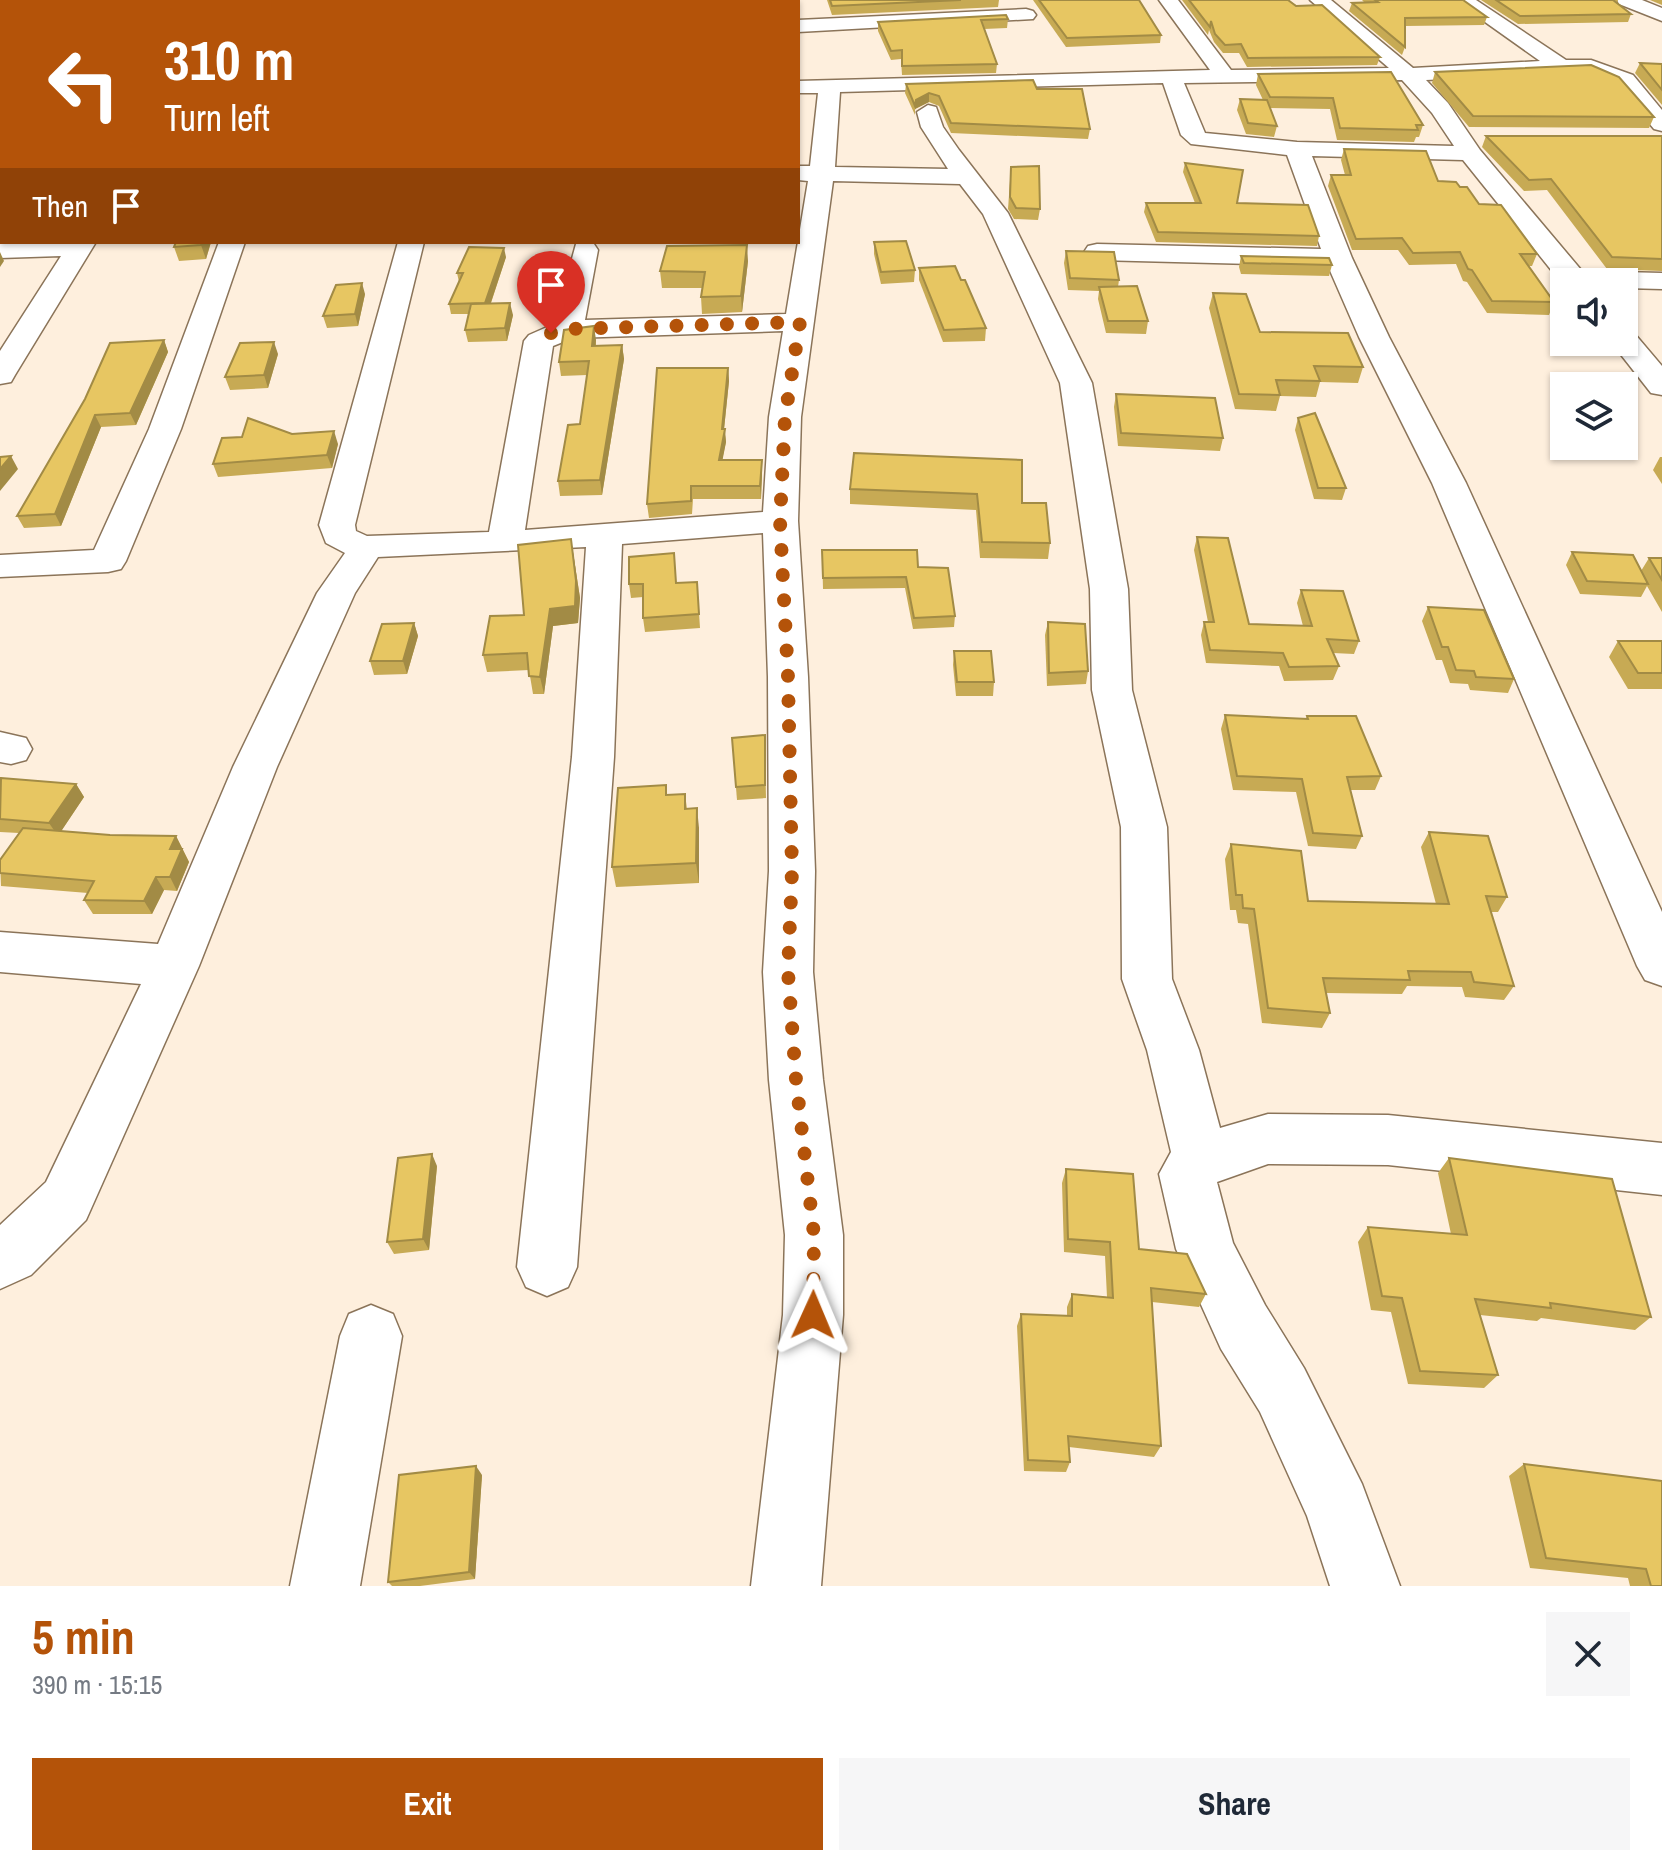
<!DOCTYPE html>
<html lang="en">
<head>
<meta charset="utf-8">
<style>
	body { margin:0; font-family:"Archivo Narrow",sans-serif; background:#f6f6f7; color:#1f2937; height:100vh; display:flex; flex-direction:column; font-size:30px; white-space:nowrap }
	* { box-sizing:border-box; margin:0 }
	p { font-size:26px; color:#747a83 }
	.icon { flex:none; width:44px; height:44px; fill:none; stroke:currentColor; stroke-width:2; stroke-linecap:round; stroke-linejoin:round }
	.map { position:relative; height:1586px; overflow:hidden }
	.drawer { display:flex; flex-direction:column; background:#fff; flex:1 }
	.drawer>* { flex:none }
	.hud { position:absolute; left:0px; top:0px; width:800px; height:244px; box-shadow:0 2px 6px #0004; background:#b45309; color:#fff; overflow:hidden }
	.buttons { position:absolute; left:1550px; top:268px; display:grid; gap:16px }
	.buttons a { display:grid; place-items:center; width:88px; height:88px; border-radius:0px; background:#fff; box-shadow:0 2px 6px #0004; font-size:40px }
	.pin { position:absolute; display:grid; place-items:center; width:68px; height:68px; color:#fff; margin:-82px -34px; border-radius:50% 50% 50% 0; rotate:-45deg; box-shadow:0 0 8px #0007 }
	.pin .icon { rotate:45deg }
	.me { position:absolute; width:88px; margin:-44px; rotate:1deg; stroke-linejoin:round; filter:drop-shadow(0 0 6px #0008) }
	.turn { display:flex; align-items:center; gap:28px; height:168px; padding:0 32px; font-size:36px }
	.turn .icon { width:104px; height:104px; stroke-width:2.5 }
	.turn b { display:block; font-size:56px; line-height:68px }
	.then { display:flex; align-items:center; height:76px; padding:0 32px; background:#0003; gap:16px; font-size:30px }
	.round { display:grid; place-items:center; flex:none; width:84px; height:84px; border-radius:0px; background:#f6f6f7 }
	.head { display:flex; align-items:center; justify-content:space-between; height:136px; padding:0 32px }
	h1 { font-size:48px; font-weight:800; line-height:60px; color:#b45309 }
	.action { display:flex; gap:16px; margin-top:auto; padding:16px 32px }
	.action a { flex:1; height:92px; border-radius:0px; background:#b45309; color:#fff; font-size:32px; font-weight:800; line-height:92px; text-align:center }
	.action a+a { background:#f6f6f7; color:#1f2937 }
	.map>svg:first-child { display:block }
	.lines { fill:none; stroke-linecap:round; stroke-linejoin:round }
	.minor-casing { stroke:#8b7459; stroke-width:3 }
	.minor { fill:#fff; fill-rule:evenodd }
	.wall { fill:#c7aa54 }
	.shaded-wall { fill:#a28b45 }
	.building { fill:#e7c662; stroke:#a28b45; stroke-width:2 }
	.route { stroke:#b45309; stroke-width:14; stroke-dasharray:0 25.2 }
</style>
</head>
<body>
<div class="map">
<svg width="1662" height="1586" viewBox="0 0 1662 1586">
	<rect width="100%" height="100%" fill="#feefdd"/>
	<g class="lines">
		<defs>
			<g id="minor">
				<path d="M701 0H719L720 2H702Z"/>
				<path d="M1159 0H1178L1231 70 1389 68 1310 0H1331L1413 68 1540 61 1454 0H1476L1566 60H1591L1633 75 1662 110V131L1654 129 1617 85 1588 72 1426 80 1448 103 1480 150 1582 271 1662 273V289L1624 288V282H1564V286L1463 160 1312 156 1352 258 1389 337 1466 483 1662 912V986L1645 980 1637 966 1432 483 1359 337 1328 266 1097 260 1088 258 1084 252 1088 246 1097 244 1321 249 1287 155 1191 144 1181 135 1163 83 840 92 835 167 948 169 921 127 917 112 928 105 936 107 943 127 959 150 1008 213 1092 383 1128 589 1132 690 1167 827 1172 979 1199 1050 1220 1128 1268 1114 1388 1115 1662 1143V1195L1388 1165 1268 1164 1217 1182 1233 1243 1265 1305 1304 1368 1362 1484 1400 1586H1330L1307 1516 1260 1412 1221 1349 1176 1249 1159 1174 1171 1152 1147 1050 1122 979 1121 827 1092 690 1090 589 1060 383 983 214 960 184 833 181 801 417 798 521 808 677 815 871 813 972 823 1080 843 1235V1315L821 1586H751L783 1315 785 1235 769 1080 763 972 769 871 768 677 763 533 622 544 614 757 577 1267 568 1287 547 1296 526 1287 517 1267 572 757 586 547 378 557 355 593 277 767 199 966 86 1220 31 1275 0 1289V1225L46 1182 141 984 0 972V932L158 944 233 767 317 593 345 553 326 543 319 525 398 242H424L355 525 356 531 367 536 489 532 524 341 529 335 554 324 576 244H594L598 250 585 320 786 314 808 181 798 180V166H810L818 93H798V81L1210 70ZM1402 80 1432 113 1454 146 1297 142 1205 133 1184 83ZM783 331 769 417 763 512 525 530 553 346 573 338Z"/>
				<path d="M1617 0H1642L1662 8V21L1619 4Z"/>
				<path d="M1026 9 1033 11 1036 15 1033 19 798 32V20Z"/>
				<rect x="0" y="10" width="2" height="12"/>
				<path d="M2 81V97L0 98V82Z"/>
				<rect x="0" y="128" width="2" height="14"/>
				<rect x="0" y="179" width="2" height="14"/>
				<path d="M0 242H96L15 375 11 382 0 384V351L61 256 0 258Z"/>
				<path d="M219 242H245L181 429 126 561 121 569 108 572 0 577V555L94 550 149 429Z"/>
				<path d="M1624 330 1634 333 1662 366V395L1651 393 1611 342H1624Z"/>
				<path d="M0 732 26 738 32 749 26 760 11 764 0 762Z"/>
				<path d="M371 1305 393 1314 402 1336 360 1586H290L340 1336 349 1314Z"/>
			</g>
		</defs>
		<!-- minor casing -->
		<use href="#minor" class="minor-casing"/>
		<!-- minor -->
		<use href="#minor" class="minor"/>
	</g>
	<!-- wall -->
	<g class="wall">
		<path d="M742 0H797V2H743Z"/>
		<path d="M827 0H999L998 7 832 15Z"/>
		<path d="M1033 0H1139L1161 35 1160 43 1066 47Z"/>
		<path d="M1182 0H1288L1380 57 1377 65 1247 67 1239 53H1223L1214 42 1209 30 1208 35Z"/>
		<path d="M1362 0H1463L1487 17 1484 25 1405 26V47L1402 55 1349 11 1352 3H1365Z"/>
		<path d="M1481 0H1618L1617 3 1631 14 1628 22 1518 24Z"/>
		<path d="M1650 0H1662V5Z"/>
		<path d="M1008 19 1007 28 984 29 997 64 996 73 902 75 901 59 891 60 878 31V22Z"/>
		<path d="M1640 63 1662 64V105L1635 73Z"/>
		<path d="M1435 72 1654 117 1649 128 1469 127 1432 83Z"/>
		<path d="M1258 74 1423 125 1419 137H1416L1414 142 1337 140 1330 109 1270 108 1277 126 1274 137 1246 134 1237 110 1240 99 1263 100 1256 85Z"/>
		<path d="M906 84 1037 89 1090 129 1088 139 951 133 939 106 929 102 915 109V115L905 93Z"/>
		<path d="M1486 136H1662V271L1607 269 1547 190 1524 191 1482 147Z"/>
		<path d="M1344 149 1438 181 1460 187 1537 254 1532 266H1529L1554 302 1549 315 1487 313 1467 282 1463 281 1456 264 1409 265 1398 250H1352L1328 186 1331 175H1345L1341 160Z"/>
		<path d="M1185 163 1237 203 1319 236 1317 246 1156 242 1144 212 1146 203H1195L1183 172Z"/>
		<path d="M1011 167 1040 209 1038 220 1014 219 1008 209Z"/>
		<path d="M211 242 206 259 179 261 174 247Z"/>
		<path d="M874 242 915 270 914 282 881 284 874 254Z"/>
		<path d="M1066 251 1119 280 1118 287 1148 321 1146 334 1106 333 1098 299 1099 291 1068 290 1064 263Z"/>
		<path d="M1241 256 1332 265 1329 276 1241 274 1239 267Z"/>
		<path d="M506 257 491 303 513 315 507 341 468 342 465 330 469 314H451L449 304 459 282 457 273Z"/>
		<path d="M748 261 742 312 702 314 701 297 702 288H662L660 271Z"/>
		<path d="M919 268 961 280 986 328 985 341 943 342 919 280Z"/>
		<path d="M1213 293 1260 332 1363 367 1358 383 1320 382 1316 397 1280 396 1276 411 1235 409 1209 308Z"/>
		<path d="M365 294 358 326 327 328 323 316Z"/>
		<path d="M164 340 168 352 136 425 101 427 61 526 24 528 17 516 85 399Z"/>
		<path d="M596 340V346L622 345 624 359 602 495 560 496 558 481 580 424 587 375 561 376 559 362Z"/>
		<path d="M278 354 268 388 230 390 225 377Z"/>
		<path d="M728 368 729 381 724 429 726 442 722 460H762L761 499H693L692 514 649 518 647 504Z"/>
		<path d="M1116 394 1223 438 1220 451 1118 446 1114 407Z"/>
		<path d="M1298 418 1346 488 1342 500 1314 499 1295 430Z"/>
		<path d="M292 434 338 444 332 468 218 477 213 464Z"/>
		<path d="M854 453 1022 503 1050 543 1048 559 980 558 976 510 850 504V489Z"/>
		<path d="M1660 457H1662V484L1653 470Z"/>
		<path d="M1197 537 1249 624 1303 626 1297 603 1301 590 1359 641 1354 654 1333 653 1339 666 1333 680 1284 681 1279 666 1206 663 1201 635 1204 622H1208L1194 550Z"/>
		<path d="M571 539 580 598 578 623 553 626 544 694H533L529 670 487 672 483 655 524 615Z"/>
		<path d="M822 550 918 567 955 616 954 627 913 629 905 588 823 589Z"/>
		<path d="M1572 552 1641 571 1649 558H1662V612L1647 586 1641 597 1580 594 1566 565Z"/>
		<path d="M697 582 700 628 645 632 643 618V597L631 598 629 584Z"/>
		<path d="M1428 607 1514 679 1508 693 1470 690 1468 684 1450 683 1442 660H1436L1422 621Z"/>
		<path d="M1048 622 1088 671 1086 684 1047 686 1045 635Z"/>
		<path d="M414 623 418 636 407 674 374 675 370 661Z"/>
		<path d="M1618 641H1662V689H1628L1609 657Z"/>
		<path d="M954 651 994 682 993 696H956L953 665Z"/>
		<path d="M1225 715 1306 719 1307 716 1381 776 1375 790H1350L1362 836 1356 849 1308 846 1296 792 1233 790 1221 729Z"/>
		<path d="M732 738 765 748 766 798 737 800Z"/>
		<path d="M0 779 76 784 84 797 61 831 110 835 176 836 189 862 177 891 164 890 152 914H93L84 900 88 893 1 886 0 860 19 833 0 832Z"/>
		<path d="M668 794H685L687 809 699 828V883L616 887 612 867Z"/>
		<path d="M1429 832 1507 897 1498 912H1491L1514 986 1504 1000 1465 997 1462 987 1407 986 1402 994 1326 993 1330 1013 1322 1028 1262 1023 1248 924 1238 923 1236 910H1230L1225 859 1231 844 1308 901 1436 904 1421 847Z"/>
		<path d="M1449 1158 1651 1317 1635 1330 1541 1318 1537 1321 1480 1315 1498 1375 1484 1388 1408 1384 1391 1312 1371 1310 1358 1242 1368 1227 1451 1234 1438 1173Z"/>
		<path d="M437 1166 429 1250 394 1254 387 1242Z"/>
		<path d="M1066 1169 1139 1249 1206 1294 1199 1307 1152 1302 1161 1446 1154 1457 1069 1447 1070 1462 1066 1472 1024 1471 1017 1326 1021 1314 1067 1316V1307L1072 1294 1107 1297 1105 1256 1064 1252 1062 1183Z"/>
		<path d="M1524 1464 1662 1481V1586H1630L1628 1578 1530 1568 1509 1476Z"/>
		<path d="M482 1475 475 1579 420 1586H392L388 1582Z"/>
	</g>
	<!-- shaded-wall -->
	<g class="shaded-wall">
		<path d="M929 93V102L915 109 916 100Z"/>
		<path d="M202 242H211L206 259 201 245Z"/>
		<path d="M747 245 748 261 742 312 741 296Z"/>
		<path d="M504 248 506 257 487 314 485 304Z"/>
		<path d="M0 252 4 261 0 267Z"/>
		<path d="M362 283 365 294 358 326 355 314Z"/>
		<path d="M510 303 513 315 507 341 505 328Z"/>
		<path d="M594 326 596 340 594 360 592 346Z"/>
		<path d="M164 340 168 352 136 425 130 413Z"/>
		<path d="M274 342 278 354 268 388 264 375Z"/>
		<path d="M622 345 624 359 602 495 600 480Z"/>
		<path d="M728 368 729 381 723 439 725 429 726 442 720 473 719 460Z"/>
		<path d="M95 415 101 427 61 526 55 514Z"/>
		<path d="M334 431 338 444 332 468 327 455Z"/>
		<path d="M11 456 18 469 0 491V469Z"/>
		<path d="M762 460V473L761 499 760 486Z"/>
		<path d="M571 539 580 598 578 623 553 626 544 694 540 677 550 609Z"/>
		<path d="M414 623 418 636 407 674 403 661Z"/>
		<path d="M76 784 84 797 58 836 49 823Z"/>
		<path d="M697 808 699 828V883L696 863Z"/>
		<path d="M176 836 189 862 177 891 170 877V849Z"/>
		<path d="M156 877 164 890 152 914 144 901Z"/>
		<path d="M432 1154 437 1166 429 1250 423 1239Z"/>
		<path d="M476 1466 482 1475 475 1579 469 1572Z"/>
	</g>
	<!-- building -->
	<g class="building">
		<path d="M303 0H354V2H302Z"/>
		<path d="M627 0H676V2H628Z"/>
		<path d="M830 0H961L832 6Z"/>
		<path d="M1039 0H1139L1161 35 1067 38Z"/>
		<path d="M1189 0H1288L1296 6 1322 5 1380 57 1248 58 1241 44 1225 45 1215 34 1211 21 1210 27Z"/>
		<path d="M1375 0H1463L1487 17 1405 18V47L1352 3 1378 2Z"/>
		<path d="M1496 0H1613L1631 14 1520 16Z"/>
		<path d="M1006 15 1008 19 981 20 997 64 902 66V50L891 51 878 22Z"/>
		<path d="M1640 63 1662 64V90Z"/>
		<path d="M1591 65 1619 77 1654 117 1473 116 1435 72Z"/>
		<path d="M1391 72 1423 125H1416L1418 130 1340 128 1333 98 1270 97 1258 74Z"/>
		<path d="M1033 80 1037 89H1082L1090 129 951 123 939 96 929 93 916 100 915 106 906 84Z"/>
		<path d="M1240 99 1267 100 1277 126 1248 123Z"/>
		<path d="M1486 136H1662V259L1612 257 1551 179 1529 180Z"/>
		<path d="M1344 149 1426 151 1438 181 1456 182 1460 187H1467L1479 204 1501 205 1537 254H1520L1554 302 1492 301 1472 270 1468 269 1460 252 1413 253 1402 238 1356 239 1331 175H1351Z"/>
		<path d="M1185 163 1243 170 1237 203 1308 205 1319 236 1158 232 1146 203H1201Z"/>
		<path d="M1039 166 1040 209 1016 208 1010 197 1011 167Z"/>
		<path d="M906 241 915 270 881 272 874 242Z"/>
		<path d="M176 242H202L201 245 174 247Z"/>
		<path d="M747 245 741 296 701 297 705 272 660 271 667 246Z"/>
		<path d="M469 247 504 248 485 303 449 304 463 273H457Z"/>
		<path d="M1066 251 1114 252 1119 280 1070 278Z"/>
		<path d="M1241 256 1329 258 1332 265 1244 263Z"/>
		<path d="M955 266 961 280H965L986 328 944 330 919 268Z"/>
		<path d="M362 283 355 314 323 316 336 285Z"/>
		<path d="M1137 286 1148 321H1108L1099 287Z"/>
		<path d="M1213 293 1246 294 1260 332 1348 333 1363 367 1314 366 1320 381 1276 380 1280 395 1239 394Z"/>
		<path d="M510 303 505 328 465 330 471 304Z"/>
		<path d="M594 326 592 346 622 345 600 480 558 481 568 425 580 424 589 361 559 362 564 330Z"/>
		<path d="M164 340 130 413 95 415 55 514 17 516 85 399 110 343Z"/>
		<path d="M274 342 264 375 225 377 240 343Z"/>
		<path d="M657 368H728L722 429H725L719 460H762L760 486H691V501L647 504Z"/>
		<path d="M1116 394 1215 398 1223 438 1121 433Z"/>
		<path d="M1315 413 1346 488H1318L1298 418Z"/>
		<path d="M248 418 292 434 334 431 327 455 213 464 222 438 242 437Z"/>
		<path d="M854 453 1022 460V503H1046L1050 543 982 542 977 494 850 489Z"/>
		<path d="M11 456 0 469V457Z"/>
		<path d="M1197 537 1228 538 1249 624 1312 626 1301 590 1343 591 1359 641 1327 639 1339 666 1289 667 1283 653 1210 650 1204 622H1214Z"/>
		<path d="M571 539 576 581 575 606 550 609 540 677 529 676 527 653 483 655 490 616 524 615 518 545Z"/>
		<path d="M822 550H917L918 567 948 568 955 616 914 618 906 577 823 578Z"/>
		<path d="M1572 552 1633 555 1648 584 1587 581Z"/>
		<path d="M674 553 676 583 697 582 699 614 643 618V584H629V557Z"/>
		<path d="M1649 558H1662V580Z"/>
		<path d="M1428 607 1484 610 1514 679 1476 677 1474 671 1456 670 1448 647H1442Z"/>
		<path d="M1048 622 1085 624 1088 671 1049 673Z"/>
		<path d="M414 623 403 661H370L382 624Z"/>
		<path d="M1618 641H1662V673H1638Z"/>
		<path d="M954 651H991L994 682H957Z"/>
		<path d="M1225 715 1308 719 1307 716H1356L1381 776 1347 777 1362 836 1313 833 1302 779 1237 776Z"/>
		<path d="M765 735V785L736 787 732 738Z"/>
		<path d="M1 778 76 784 49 823 0 819Z"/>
		<path d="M666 785V795L685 794V809L697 808 696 863 612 867 618 788Z"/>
		<path d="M23 828 110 835 176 836 170 849H182L170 877H156L144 901 84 900 94 881 0 873V860Z"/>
		<path d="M1429 832 1488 836 1507 897 1486 896 1514 986 1474 982 1471 972 1408 971 1410 980 1323 978 1330 1013 1268 1008 1254 909 1243 908 1242 895H1236L1231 844 1301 851 1308 901 1449 904Z"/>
		<path d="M432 1154 423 1239 387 1242 398 1158Z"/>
		<path d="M1449 1158 1612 1179 1651 1317 1550 1303 1551 1308 1475 1299 1498 1375 1420 1371 1402 1298 1382 1296 1368 1227 1467 1235Z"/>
		<path d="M1066 1169 1133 1174 1139 1249 1187 1254 1206 1294 1151 1288 1161 1446 1068 1436 1070 1462 1028 1460 1021 1314 1072 1316V1294L1113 1298 1110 1242 1068 1239Z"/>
		<path d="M1524 1464 1662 1481V1586H1651L1646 1569 1546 1558Z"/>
		<path d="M476 1466 469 1572 388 1582 399 1475Z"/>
	</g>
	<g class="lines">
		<!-- route -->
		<path class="route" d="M551 333 568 329 800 322 785 417 780 521 788 677 792 871 788 972 796 1080 814 1235 813 1315"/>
	</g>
</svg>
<div class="buttons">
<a><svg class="icon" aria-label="sound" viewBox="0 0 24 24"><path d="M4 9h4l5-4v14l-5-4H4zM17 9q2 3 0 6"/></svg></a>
<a><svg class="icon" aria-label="layers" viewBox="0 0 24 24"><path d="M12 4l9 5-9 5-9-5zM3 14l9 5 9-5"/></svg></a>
</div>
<div class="pin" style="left:551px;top:333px;background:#d93025"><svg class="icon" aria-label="arrive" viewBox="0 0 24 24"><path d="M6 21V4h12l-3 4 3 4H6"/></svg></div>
<svg class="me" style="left:813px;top:1315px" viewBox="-20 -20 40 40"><path d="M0-17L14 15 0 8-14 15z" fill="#b45309" stroke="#fff" stroke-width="4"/></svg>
<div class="hud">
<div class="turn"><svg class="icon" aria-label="left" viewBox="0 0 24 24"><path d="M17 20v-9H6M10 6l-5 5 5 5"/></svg><div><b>310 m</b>Turn left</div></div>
<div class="then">Then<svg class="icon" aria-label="arrive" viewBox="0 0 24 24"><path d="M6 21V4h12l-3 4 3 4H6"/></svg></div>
</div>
</div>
<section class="drawer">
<div class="head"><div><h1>5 min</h1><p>390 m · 15:15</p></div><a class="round"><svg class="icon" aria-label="close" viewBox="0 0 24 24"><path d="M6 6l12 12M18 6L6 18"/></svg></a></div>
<div class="action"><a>Exit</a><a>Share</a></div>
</section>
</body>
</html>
